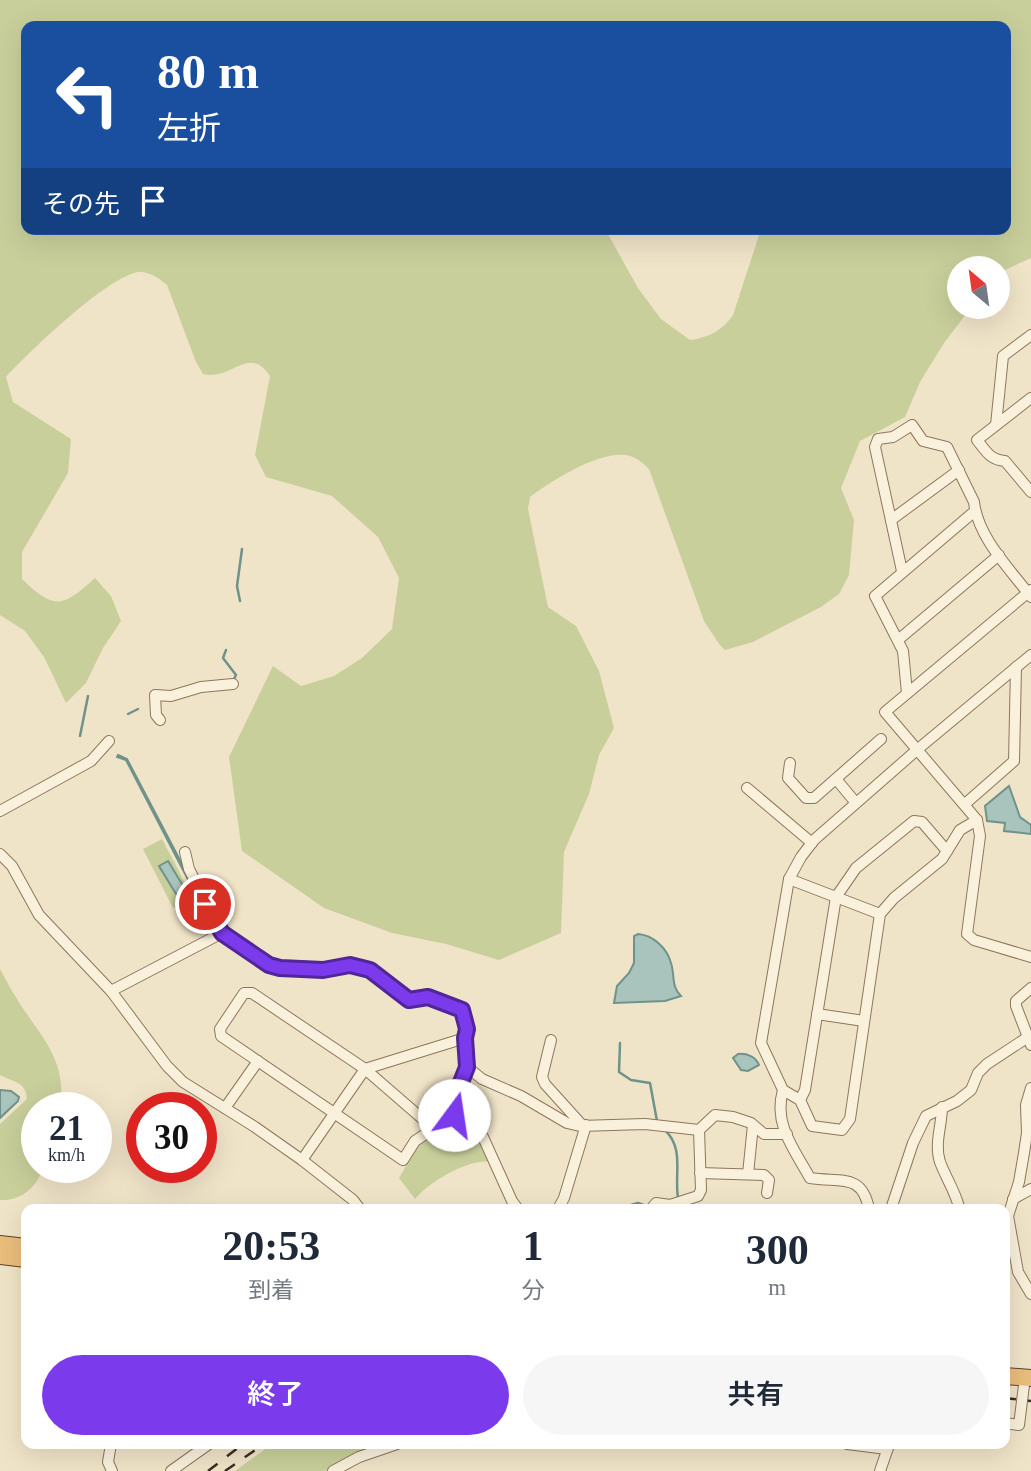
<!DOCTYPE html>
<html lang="ja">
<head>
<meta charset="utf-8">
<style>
	body { margin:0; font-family:"Times New Roman","Noto Sans JP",serif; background:#f6f6f7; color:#1f2937; height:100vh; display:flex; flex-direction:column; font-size:26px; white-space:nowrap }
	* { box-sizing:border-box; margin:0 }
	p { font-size:23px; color:#747a83 }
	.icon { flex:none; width:38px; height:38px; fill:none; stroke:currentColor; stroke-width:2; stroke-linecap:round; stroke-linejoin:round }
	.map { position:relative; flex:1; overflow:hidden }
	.details { position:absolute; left:21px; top:1204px; width:989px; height:245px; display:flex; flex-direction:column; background:#fff; border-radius:14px; box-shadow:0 7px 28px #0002 }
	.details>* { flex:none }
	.banner { position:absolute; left:21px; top:21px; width:990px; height:214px; border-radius:14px; box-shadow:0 7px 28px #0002; background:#1a4fa0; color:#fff; overflow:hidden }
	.needle { width:46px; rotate:331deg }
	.tools { position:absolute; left:947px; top:256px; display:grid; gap:14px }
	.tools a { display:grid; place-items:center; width:63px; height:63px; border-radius:50%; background:#fff; box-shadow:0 7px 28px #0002; font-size:35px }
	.speed { position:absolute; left:21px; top:1092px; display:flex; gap:14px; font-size:35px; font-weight:700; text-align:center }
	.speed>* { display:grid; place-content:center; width:91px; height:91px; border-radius:50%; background:#fff; box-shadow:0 7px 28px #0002; line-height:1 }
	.speed small { font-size:18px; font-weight:400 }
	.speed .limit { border:10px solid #d22; background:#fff; color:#111 }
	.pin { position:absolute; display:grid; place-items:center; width:60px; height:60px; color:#fff; margin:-30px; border:4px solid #fff; border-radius:50%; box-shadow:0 2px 7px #0007 }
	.me { position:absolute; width:77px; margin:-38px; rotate:14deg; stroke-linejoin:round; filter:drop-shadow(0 0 5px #0008) }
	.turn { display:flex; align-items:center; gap:24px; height:147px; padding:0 21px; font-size:32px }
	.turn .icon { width:91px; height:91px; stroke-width:2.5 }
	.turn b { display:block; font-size:49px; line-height:60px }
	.then { display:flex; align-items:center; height:66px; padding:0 21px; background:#0003; gap:14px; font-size:26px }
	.eta { display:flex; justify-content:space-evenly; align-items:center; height:119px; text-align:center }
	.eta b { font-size:42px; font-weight:600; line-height:49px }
	.button { display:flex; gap:14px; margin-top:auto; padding:14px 21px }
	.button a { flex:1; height:80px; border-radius:42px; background:#7c3aed; color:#fff; font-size:28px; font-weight:600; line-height:80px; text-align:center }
	.button a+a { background:#f6f6f7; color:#1f2937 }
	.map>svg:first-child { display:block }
	.green { fill:#c9cf9b; fill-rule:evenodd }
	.water { fill:#a9c4bc; stroke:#6f938a; stroke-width:2 }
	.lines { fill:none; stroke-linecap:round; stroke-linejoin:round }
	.stream { stroke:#6f938a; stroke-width:2.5 }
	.minor-casing { stroke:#8d765c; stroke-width:12 }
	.trunk-casing { stroke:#5b4430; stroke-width:18 }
	.minor { stroke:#faf1dc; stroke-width:10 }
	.trunk { stroke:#eabe7c; stroke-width:16 }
	.rail { stroke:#3d2e20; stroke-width:2.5; stroke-dasharray:12 12; stroke-linecap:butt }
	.route-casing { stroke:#51269a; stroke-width:18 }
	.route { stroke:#7c3aed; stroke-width:12 }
</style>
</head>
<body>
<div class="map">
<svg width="1031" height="1471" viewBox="0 0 1031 1471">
	<rect width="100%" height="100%" fill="#f0e4c8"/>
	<!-- green -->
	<g class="green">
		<path d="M0 0H1031V258L998 273V268H959V306H972L944 343 920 382 905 417 860 441 841 488 854 520 849 575 839 594 821 607 753 642 725 650 719 644 704 621 649 469C642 462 635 456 625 455 597 452 551 481 530 497L528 509 548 607 576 626 599 671 614 728 599 755 589 794 564 852 561 933 499 960 446 944 392 933 324 908 242 851 229 757 273 666 301 686 334 676 362 658 392 629 399 578 378 537 332 496 266 477 255 455 270 376C248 344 233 381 203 374L196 362 167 285C159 278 149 271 138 272 107 277 29 352 6 377L13 402 71 439 68 473 22 552V579C55 611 63 607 95 578L111 596 121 621 103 648 86 683 66 703 44 657 25 631 0 615ZM26 26H1006V229H761L733 315C723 330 708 338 690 340L661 319 638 288 605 229H26Z"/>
		<path d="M162 839 193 898 173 908 143 849Z"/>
		<path d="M0 969C7 982 14 995 22 1007 45 1041 67 1063 60 1108H37V1167H43C37 1187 22 1201 0 1200V1124L27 1099C26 1081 12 1082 0 1075Z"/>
		<path d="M454 1120 477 1135 491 1162C469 1158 429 1182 415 1199L399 1178 418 1145Z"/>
		<path d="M272 1444H384L363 1451 325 1471H235Z"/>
	</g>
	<!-- water -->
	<g class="water">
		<path d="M118 755 127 759 213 923 211 924 126 760 117 757Z"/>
		<path d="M1009 786 1020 817 1031 825V834L1004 831 1005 823 987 821 985 806Z"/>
		<path d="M168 861 185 889 176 894 159 866Z"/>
		<path d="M638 934C653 935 667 948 671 963 675 975 671 987 681 996L665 1001 614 1003 617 986 629 973 634 963V936Z"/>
		<path d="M738 1054C747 1053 756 1057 759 1065L748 1071 741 1070 733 1058Z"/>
		<path d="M0 1090 11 1091 19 1097 18 1101 0 1118Z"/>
	</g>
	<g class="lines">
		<!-- stream -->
		<g class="stream">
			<path d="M240 601 237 586 242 549"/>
			<path d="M226 650 223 658 236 675 233 681"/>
			<path d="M128 714 138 709"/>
			<path d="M80 736 88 696"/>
			<path d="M620 1043 619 1072 631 1080 650 1083 657 1121"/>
			<path d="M664 1129C685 1149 674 1172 678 1198"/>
			<path d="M617 1209 638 1203 649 1207"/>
		</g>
		<defs>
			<g id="minor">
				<path d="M1031 398 977 440C986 451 990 460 1005 461L1031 492"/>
				<path d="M996 425 1003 356 1031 335"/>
				<path d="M891 520 959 470"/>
				<path d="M902 571 875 447 878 439 893 437 912 425 923 441 947 447 974 502C978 538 1010 569 1031 597"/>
				<path d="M1031 590 885 712 977 820 980 836 967 934 974 940 1031 957"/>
				<path d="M898 640 999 555"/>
				<path d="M907 693 903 651 875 596 975 511"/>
				<path d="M160 720 156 715 155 695 171 696 201 687 233 684"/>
				<path d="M790 763 788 778 806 798H814L881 739"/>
				<path d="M836 779 856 803"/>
				<path d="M747 788 812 843"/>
				<path d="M965 804 1014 761 1016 667"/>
				<path d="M0 811 91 761 109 741"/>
				<path d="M977 820 960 830 942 859 894 898 880 914 850 1119 842 1130 812 1126 800 1100 783 1090 761 1043 789 879 801 857 814 840 918 749 1031 655"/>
				<path d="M185 852 189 869 222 933 269 965 280 969 323 970 350 965 370 970 409 1000 428 997 462 1010 467 1029 465 1038 467 1067 456 1095 454 1115 462 1123 483 1137 512 1201 518 1209"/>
				<path d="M0 854 12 866 39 915 111 991 167 1066 183 1082 255 1127 302 1160 353 1200 360 1209"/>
				<path d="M789 879 880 914"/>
				<path d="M1031 988 1016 1001V1006L1031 1045"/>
				<path d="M111 991 222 933"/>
				<path d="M817 1014 864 1021"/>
				<path d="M551 1040 542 1077 545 1084 582 1125"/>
				<path d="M467 1067 482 1079 521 1096 567 1123 580 1126 645 1124 699 1130 715 1115 733 1117 751 1123 764 1134H787"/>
				<path d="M1031 1088 1026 1105 1027 1133 1024 1153 1019 1182 1008 1216 1018 1272 1031 1294"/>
				<path d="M783 1090C773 1124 794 1149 810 1178 839 1183 862 1172 869 1209"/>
				<path d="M800 1100 805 1090 836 897 856 868 914 821 922 822 947 851"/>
				<path d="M942 1107C942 1125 934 1144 940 1162 946 1178 955 1191 959 1207"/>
				<path d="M225 1108 258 1061"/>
				<path d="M433 1128 365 1069 252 993H244L220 1029 221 1036 403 1160 415 1141 454 1115"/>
				<path d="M302 1160 365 1069 465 1038"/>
				<path d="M700 1173 764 1175 769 1180 767 1193"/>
				<path d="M748 1174 753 1125"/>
				<path d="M1013 1199 1031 1189"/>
				<path d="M558 1209 564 1198 586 1125"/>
				<path d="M651 1209 656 1203 670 1205 698 1196 701 1190 699 1130"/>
				<path d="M891 1209 913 1143 926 1116 957 1101 971 1090 978 1073 987 1064 1028 1037"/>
				<path d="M1004 1423 1019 1425 1025 1377"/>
				<path d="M111 1444 108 1462 112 1471"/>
				<path d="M847 1444 887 1449"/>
				<path d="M171 1471 209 1444"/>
				<path d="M333 1471 359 1457 397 1444"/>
				<path d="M880 1471 889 1445"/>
			</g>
			<g id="trunk">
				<path d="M0 1244 26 1247"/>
				<path d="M0 1256 26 1259"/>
				<path d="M1004 1376 1031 1378"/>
			</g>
		</defs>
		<!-- minor casing -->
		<use href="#minor" class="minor-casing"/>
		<!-- trunk casing -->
		<use href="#trunk" class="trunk-casing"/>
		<!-- minor -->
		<use href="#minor" class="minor"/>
		<!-- trunk -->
		<use href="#trunk" class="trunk"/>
		<!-- rail -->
		<g class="rail">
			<path d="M1004 1398 1031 1401"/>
			<path d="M208 1471 243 1444"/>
			<path d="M225 1471 264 1444"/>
		</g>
	</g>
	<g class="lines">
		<defs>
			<path id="route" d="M205 904 222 933 269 965 280 968 323 970 350 965 370 970 409 1000 428 997 462 1010 467 1029 465 1038 467 1067 456 1095 454 1115"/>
		</defs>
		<!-- route casing -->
		<use href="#route" class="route-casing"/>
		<!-- route -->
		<use href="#route" class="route"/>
	</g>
</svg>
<div class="tools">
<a><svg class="needle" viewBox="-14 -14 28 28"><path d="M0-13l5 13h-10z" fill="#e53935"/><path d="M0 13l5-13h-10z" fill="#747a83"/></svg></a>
</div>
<div class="speed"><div>21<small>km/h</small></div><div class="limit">30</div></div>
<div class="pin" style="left:205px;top:904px;background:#d93025"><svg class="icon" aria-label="arrive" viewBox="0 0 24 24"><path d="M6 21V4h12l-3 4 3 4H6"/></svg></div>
<svg class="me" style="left:454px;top:1115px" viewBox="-20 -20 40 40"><circle r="19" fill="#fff"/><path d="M0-13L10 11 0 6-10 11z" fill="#7c3aed"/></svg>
<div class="banner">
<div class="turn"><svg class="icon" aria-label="left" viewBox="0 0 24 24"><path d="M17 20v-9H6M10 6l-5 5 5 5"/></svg><div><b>80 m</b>左折</div></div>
<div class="then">その先<svg class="icon" aria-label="arrive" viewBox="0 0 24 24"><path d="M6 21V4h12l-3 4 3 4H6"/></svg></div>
</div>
<section class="details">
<div class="eta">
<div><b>20:53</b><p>到着</p></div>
<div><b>1</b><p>分</p></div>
<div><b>300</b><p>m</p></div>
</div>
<div class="button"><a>終了</a><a>共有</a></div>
</section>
</div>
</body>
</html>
